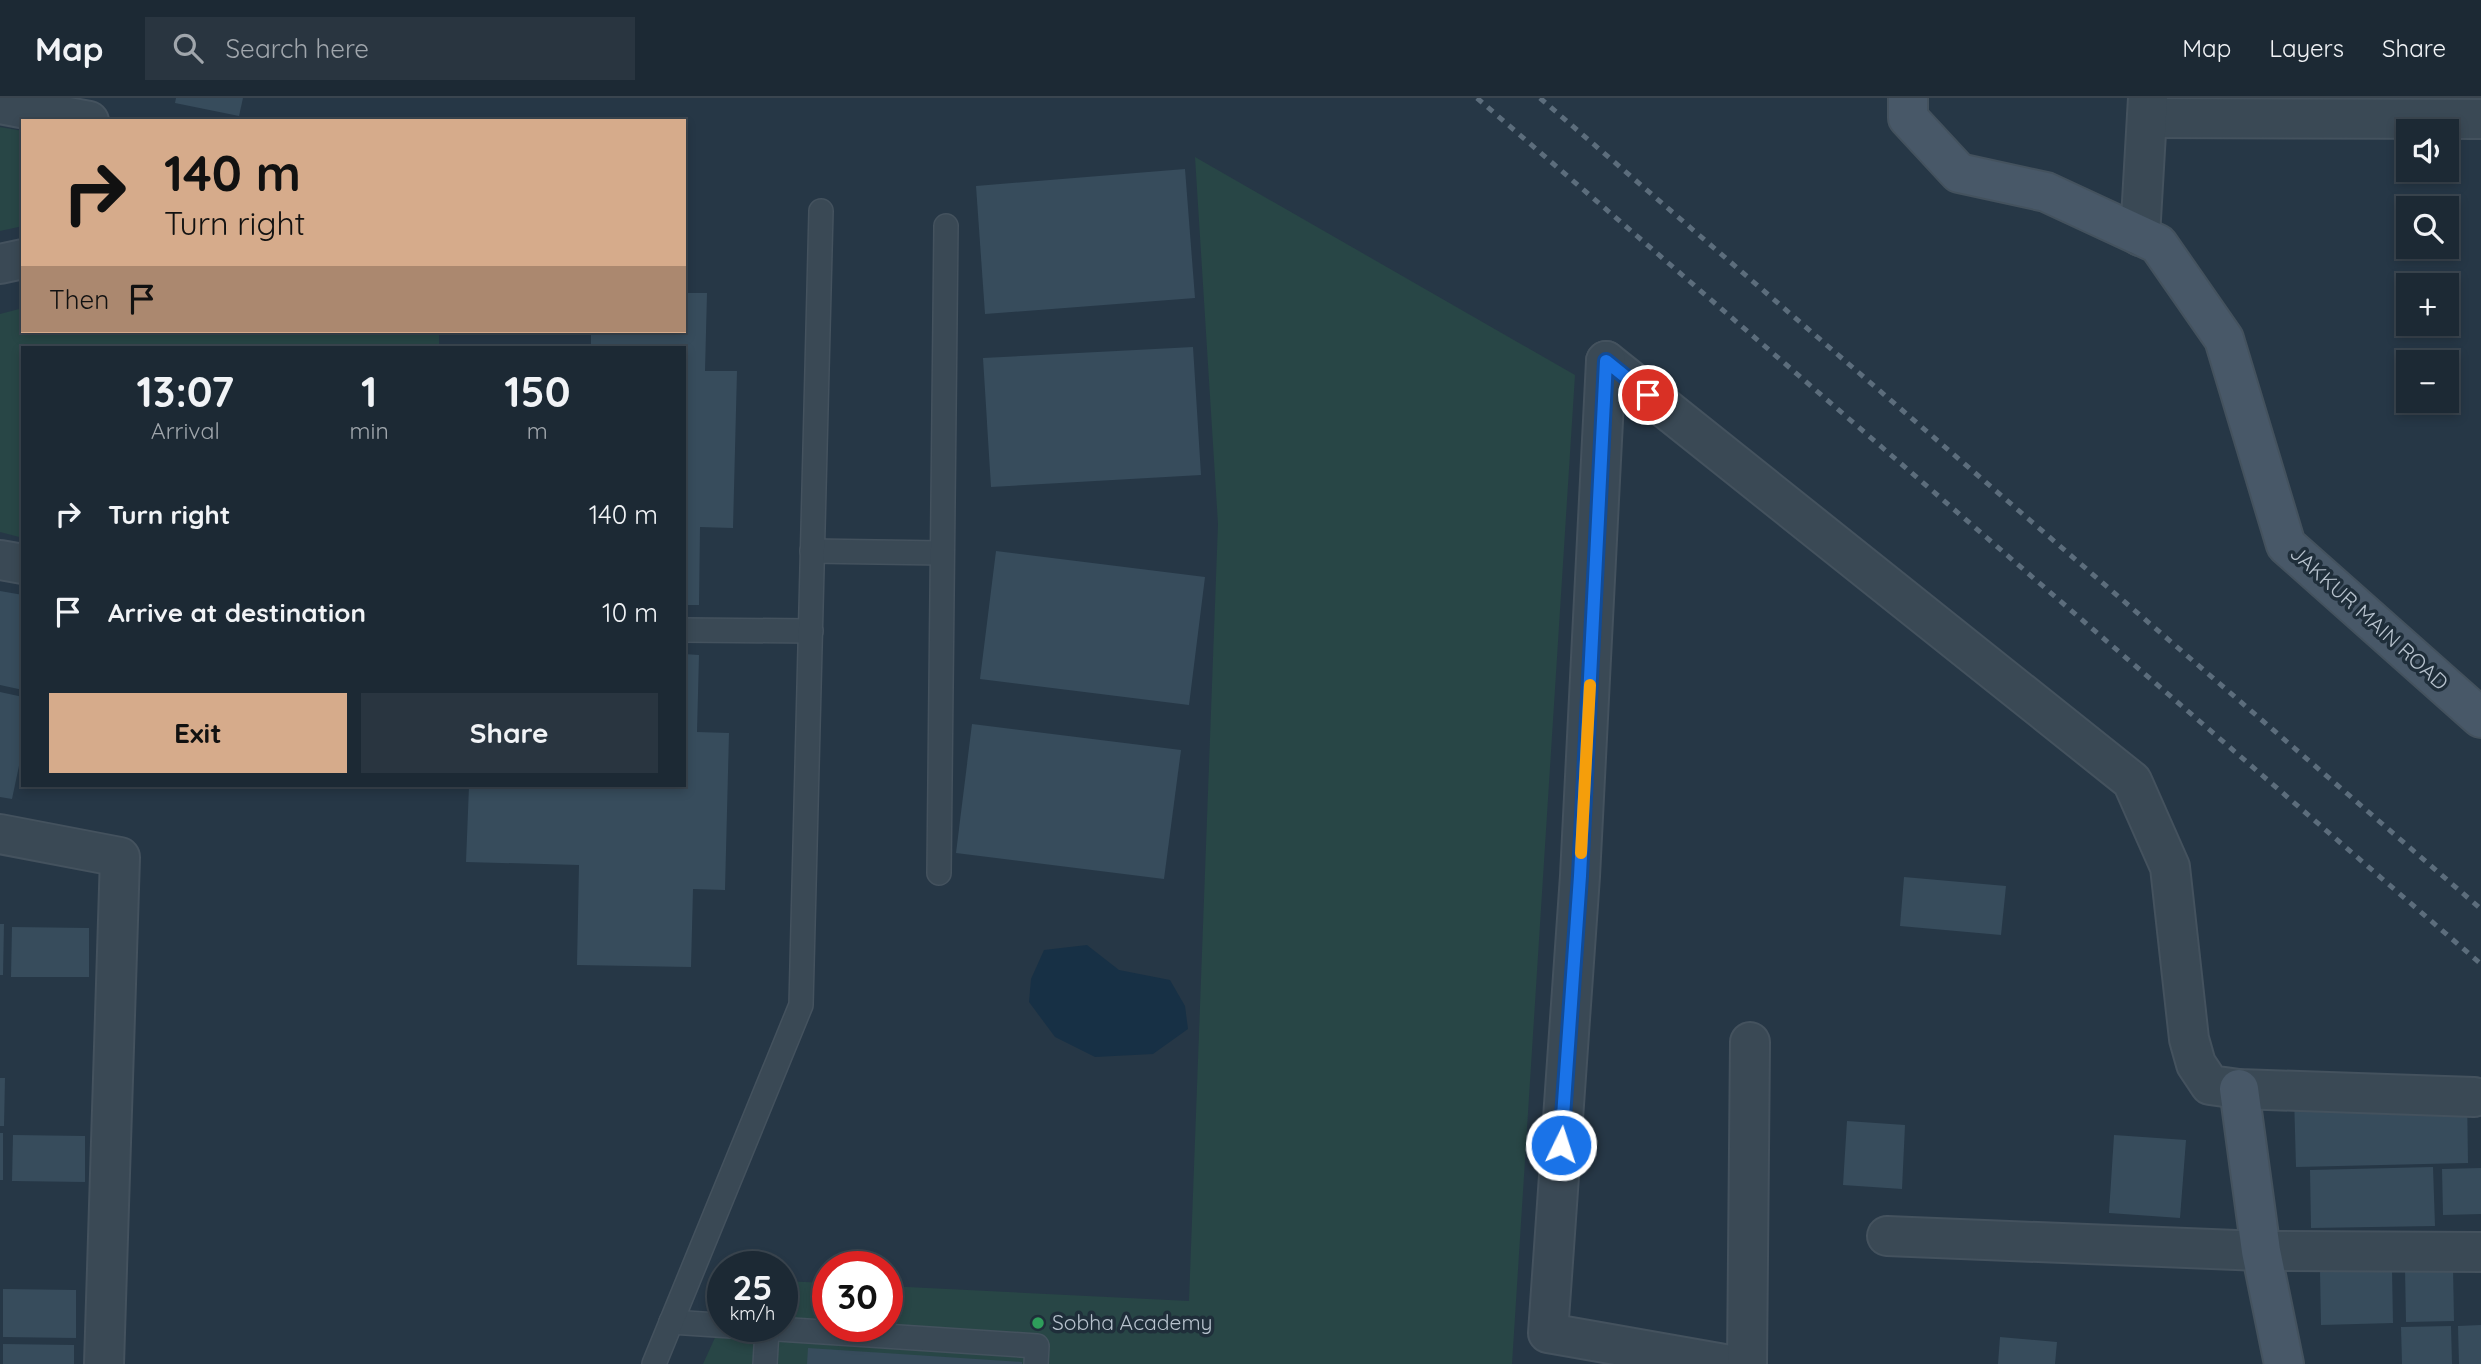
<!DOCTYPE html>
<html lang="en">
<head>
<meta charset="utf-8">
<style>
	body { margin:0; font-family:Quicksand,sans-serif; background:#293540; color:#f1f3f6; height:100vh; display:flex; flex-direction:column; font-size:26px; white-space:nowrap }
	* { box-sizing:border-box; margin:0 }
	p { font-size:23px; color:#a0a6ac }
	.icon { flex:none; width:38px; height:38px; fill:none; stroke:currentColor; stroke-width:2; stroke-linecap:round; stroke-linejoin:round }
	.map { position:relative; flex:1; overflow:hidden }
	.details { position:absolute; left:21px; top:248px; width:665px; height:441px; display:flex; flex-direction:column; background:#1c2934; border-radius:0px; box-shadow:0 4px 10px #0003,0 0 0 2px #3a454f }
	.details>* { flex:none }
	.hud { position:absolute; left:21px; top:21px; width:665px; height:214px; border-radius:0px; box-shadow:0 4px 10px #0003,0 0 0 2px #3a454f; background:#d6ab8b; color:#111; overflow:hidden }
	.buttons { position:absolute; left:2396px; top:21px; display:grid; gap:14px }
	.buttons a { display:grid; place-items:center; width:63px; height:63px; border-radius:0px; background:#1c2934; box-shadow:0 4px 10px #0003,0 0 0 2px #3a454f; font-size:35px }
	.speed { position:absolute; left:707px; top:1153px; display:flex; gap:14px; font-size:35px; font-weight:700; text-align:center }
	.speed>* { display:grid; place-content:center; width:91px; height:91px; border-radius:50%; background:#1c2934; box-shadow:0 4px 10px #0003,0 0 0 2px #3a454f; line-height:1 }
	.speed small { font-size:18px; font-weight:400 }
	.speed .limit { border:10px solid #d22; background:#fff; color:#111 }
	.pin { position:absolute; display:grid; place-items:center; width:60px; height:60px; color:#fff; margin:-30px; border:4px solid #fff; border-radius:50%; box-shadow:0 2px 7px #0007 }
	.me { position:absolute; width:77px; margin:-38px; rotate:4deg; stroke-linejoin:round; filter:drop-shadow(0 0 5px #0008) }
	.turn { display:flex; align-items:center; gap:24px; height:147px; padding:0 28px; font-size:32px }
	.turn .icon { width:91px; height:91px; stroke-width:2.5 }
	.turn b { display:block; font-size:49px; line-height:60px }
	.then { display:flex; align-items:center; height:66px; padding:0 28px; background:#0003; gap:14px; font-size:26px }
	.eta { display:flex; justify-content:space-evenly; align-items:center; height:119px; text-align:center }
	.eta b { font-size:42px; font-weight:800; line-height:49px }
	.cta { display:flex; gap:14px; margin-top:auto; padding:14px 28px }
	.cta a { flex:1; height:80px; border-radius:0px; background:#d6ab8b; color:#111; font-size:28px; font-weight:800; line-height:80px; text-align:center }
	.cta a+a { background:#293540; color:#f1f3f6 }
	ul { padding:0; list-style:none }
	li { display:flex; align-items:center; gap:21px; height:98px; padding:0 28px }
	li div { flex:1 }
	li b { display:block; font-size:26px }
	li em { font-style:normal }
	header { display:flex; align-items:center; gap:42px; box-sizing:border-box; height:98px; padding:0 35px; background:#1c2934; border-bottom:2px solid #3a454f }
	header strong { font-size:33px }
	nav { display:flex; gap:38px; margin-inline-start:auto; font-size:24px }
	.search { width:490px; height:63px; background:#293540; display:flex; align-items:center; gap:18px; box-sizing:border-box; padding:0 24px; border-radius:0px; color:#a0a6ac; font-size:26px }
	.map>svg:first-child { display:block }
	.green { fill:#284646 }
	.water { fill:#173045 }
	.building { fill:#374c5c }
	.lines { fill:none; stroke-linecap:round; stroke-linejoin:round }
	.lane-casing { stroke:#44525e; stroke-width:26 }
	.street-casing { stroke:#44525e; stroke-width:42 }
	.secondary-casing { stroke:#44525e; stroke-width:42 }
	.lane { stroke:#3a4955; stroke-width:23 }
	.street { stroke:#3a4955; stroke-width:38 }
	.secondary { stroke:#485868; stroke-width:38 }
	.rail { stroke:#5c6d7c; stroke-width:5; stroke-dasharray:7 7; stroke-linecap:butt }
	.route-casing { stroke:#114b97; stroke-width:18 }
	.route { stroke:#1a73e8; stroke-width:12 }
	.slow { stroke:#f59e0b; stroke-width:12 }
	.leisure-dot { fill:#2e9e5b; stroke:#1f2e3a; stroke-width:2.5 }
	.labels { text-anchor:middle; stroke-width:7; stroke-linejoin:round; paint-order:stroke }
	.street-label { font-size:21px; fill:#b8c3ce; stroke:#1f2e3a }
	.poi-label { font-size:21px; fill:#b8c3ce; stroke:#1f2e3a; text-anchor:start }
</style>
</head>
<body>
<header>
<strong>Map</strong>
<div class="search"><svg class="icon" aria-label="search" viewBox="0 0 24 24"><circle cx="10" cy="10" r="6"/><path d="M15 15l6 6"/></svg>Search here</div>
<nav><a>Map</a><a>Layers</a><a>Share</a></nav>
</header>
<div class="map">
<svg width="2481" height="1266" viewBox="0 0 2481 1266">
	<rect width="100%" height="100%" fill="#263746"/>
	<!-- green -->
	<g class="green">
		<path d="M0 29 23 33V128L0 133Z"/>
		<path d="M1195 59 1575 277 1512 1266H703L723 1222 782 1228V1183L828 1185V1228H887V1188L1189 1203 1218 426Z"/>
		<path d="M23 210V233H439V250H23V440L0 434V216Z"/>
	</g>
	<!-- water -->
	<path class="water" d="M1087 847 1119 872 1170 882 1185 908 1188 931 1153 956 1095 959 1055 939 1029 904 1031 881 1044 852Z"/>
	<!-- building -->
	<g class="building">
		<path d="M176 0H243L239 18 175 5Z"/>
		<path d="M1185 71 1195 200 985 216 976 88Z"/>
		<path d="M684 195H707L705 273H737L733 430 700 429 699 507H684V250H591V233H684Z"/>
		<path d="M1193 249 1201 377 991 389 983 260Z"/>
		<path d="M996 453 1205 479 1189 607 980 581Z"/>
		<path d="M0 493 23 497V592L0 587Z"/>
		<path d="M684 556 699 557 697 634 729 635 725 792 693 791 691 869 577 867 579 767 466 764 469 688H684Z"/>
		<path d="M0 594 23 599V649L12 701 0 699Z"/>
		<path d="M972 626 1181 652 1164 781 956 755Z"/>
		<path d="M1904 779 2006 788 2001 837 1900 828Z"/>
		<path d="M0 826H4L3 877H0Z"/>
		<path d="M12 829 89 830V879H11Z"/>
		<path d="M0 980H5L4 1028H0Z"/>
		<path d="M2467 994 2468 1065 2296 1069 2294 998Z"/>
		<path d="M1847 1023 1905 1027 1902 1091 1843 1087Z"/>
		<rect x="0" y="1035" width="3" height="47"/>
		<path d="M13 1037 85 1038V1084L12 1083Z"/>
		<path d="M2114 1037 2186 1042 2180 1120 2109 1115Z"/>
		<path d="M2433 1069 2435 1128 2311 1130 2310 1072Z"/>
		<path d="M2481 1070V1116L2443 1117 2442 1071Z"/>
		<path d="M2453 1169 2454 1223 2406 1224 2405 1170Z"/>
		<path d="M2392 1172 2393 1225 2321 1227 2320 1173Z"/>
		<path d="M3 1191 76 1192V1240L3 1239Z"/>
		<path d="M2481 1227V1266H2459L2458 1228Z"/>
		<path d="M2451 1228 2452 1266H2402L2401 1229Z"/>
		<path d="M2000 1239 2057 1244 2055 1266H1998Z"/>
		<path d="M3 1246 74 1247V1266H3Z"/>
		<path d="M808 1250 1022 1264V1266H807Z"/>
	</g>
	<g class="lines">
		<defs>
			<g id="lane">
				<path d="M812 453 942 455"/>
				<path d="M684 532 811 533"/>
				<path d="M939 775 946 128"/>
				<path d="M671 1224 1037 1248 1036 1266"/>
				<path d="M654 1266 801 907 821 113"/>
				<path d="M765 1266 767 1232"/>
			</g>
			<g id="street">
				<path d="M0 6 89 23"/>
				<path d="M2147 20 2481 21"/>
				<path d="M2140 138 2148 0"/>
				<path d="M0 166 23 161"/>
				<path d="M1606 263 2132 683 2170 769 2189 941 2196 966 2210 987 2239 991 2474 999"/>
				<path d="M1606 263 1580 778 1548 1235 1724 1266"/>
				<path d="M0 462 23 466"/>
				<path d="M0 736 120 759 104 1266"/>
				<path d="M1887 1138 2261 1153 2481 1154"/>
				<path d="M1747 1266 1750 944"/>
			</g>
			<g id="secondary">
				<path d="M1908 0V20L1959 75 2046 94 2158 146 2224 241 2286 447 2481 620"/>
				<path d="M2239 991 2261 1153 2284 1266"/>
			</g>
		</defs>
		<!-- lane casing -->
		<use href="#lane" class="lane-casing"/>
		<!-- street casing -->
		<use href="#street" class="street-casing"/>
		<!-- secondary casing -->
		<use href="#secondary" class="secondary-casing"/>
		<!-- lane -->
		<use href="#lane" class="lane"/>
		<!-- street -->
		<use href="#street" class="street"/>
		<!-- secondary -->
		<use href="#secondary" class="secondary"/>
		<!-- rail -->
		<g class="rail">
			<path d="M1477 0 2481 866"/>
			<path d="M1540 0 2481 811"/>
		</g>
	</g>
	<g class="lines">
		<defs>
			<path id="route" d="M1561 1047 1580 778 1606 263 1648 297"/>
		</defs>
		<!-- route casing -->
		<use href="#route" class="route-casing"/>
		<!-- route -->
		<use href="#route" class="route"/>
		<!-- slow -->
		<path class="slow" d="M1581 755 1590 587"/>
	</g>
	<!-- markers -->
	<circle class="leisure-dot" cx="1038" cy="1225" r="7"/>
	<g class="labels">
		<!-- street labels -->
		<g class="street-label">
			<text transform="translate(2369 520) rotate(42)" y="7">JAKKUR MAIN ROAD</text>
		</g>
		<!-- poi labels -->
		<g class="poi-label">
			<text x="1052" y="1232">Sobha Academy</text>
		</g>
	</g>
</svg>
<div class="buttons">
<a><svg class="icon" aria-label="sound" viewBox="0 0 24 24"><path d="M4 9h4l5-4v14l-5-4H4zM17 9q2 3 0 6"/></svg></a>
<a><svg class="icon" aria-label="search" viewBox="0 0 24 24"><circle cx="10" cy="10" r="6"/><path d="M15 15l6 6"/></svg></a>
<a>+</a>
<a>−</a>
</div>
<div class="speed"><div>25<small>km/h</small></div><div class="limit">30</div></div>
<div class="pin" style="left:1648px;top:297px;background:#d93025"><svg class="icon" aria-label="arrive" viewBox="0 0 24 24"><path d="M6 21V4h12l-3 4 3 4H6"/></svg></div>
<svg class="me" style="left:1561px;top:1047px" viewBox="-20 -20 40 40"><circle r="17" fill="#1a73e8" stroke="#fff" stroke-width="3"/><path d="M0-11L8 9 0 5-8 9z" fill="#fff"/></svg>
<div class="hud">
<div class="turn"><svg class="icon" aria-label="right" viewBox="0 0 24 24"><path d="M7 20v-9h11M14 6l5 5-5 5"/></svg><div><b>140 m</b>Turn right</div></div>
<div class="then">Then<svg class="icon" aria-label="arrive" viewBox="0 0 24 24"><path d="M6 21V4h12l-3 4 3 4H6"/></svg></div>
</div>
<section class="details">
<div class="eta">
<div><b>13:07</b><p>Arrival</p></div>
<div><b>1</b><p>min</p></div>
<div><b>150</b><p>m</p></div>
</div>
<ul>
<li><svg class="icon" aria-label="right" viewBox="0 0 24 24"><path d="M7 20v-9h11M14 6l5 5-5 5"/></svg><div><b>Turn right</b></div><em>140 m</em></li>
<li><svg class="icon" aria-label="arrive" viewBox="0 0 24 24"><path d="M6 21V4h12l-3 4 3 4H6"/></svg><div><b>Arrive at destination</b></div><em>10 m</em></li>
</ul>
<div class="cta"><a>Exit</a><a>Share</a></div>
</section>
</div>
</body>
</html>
